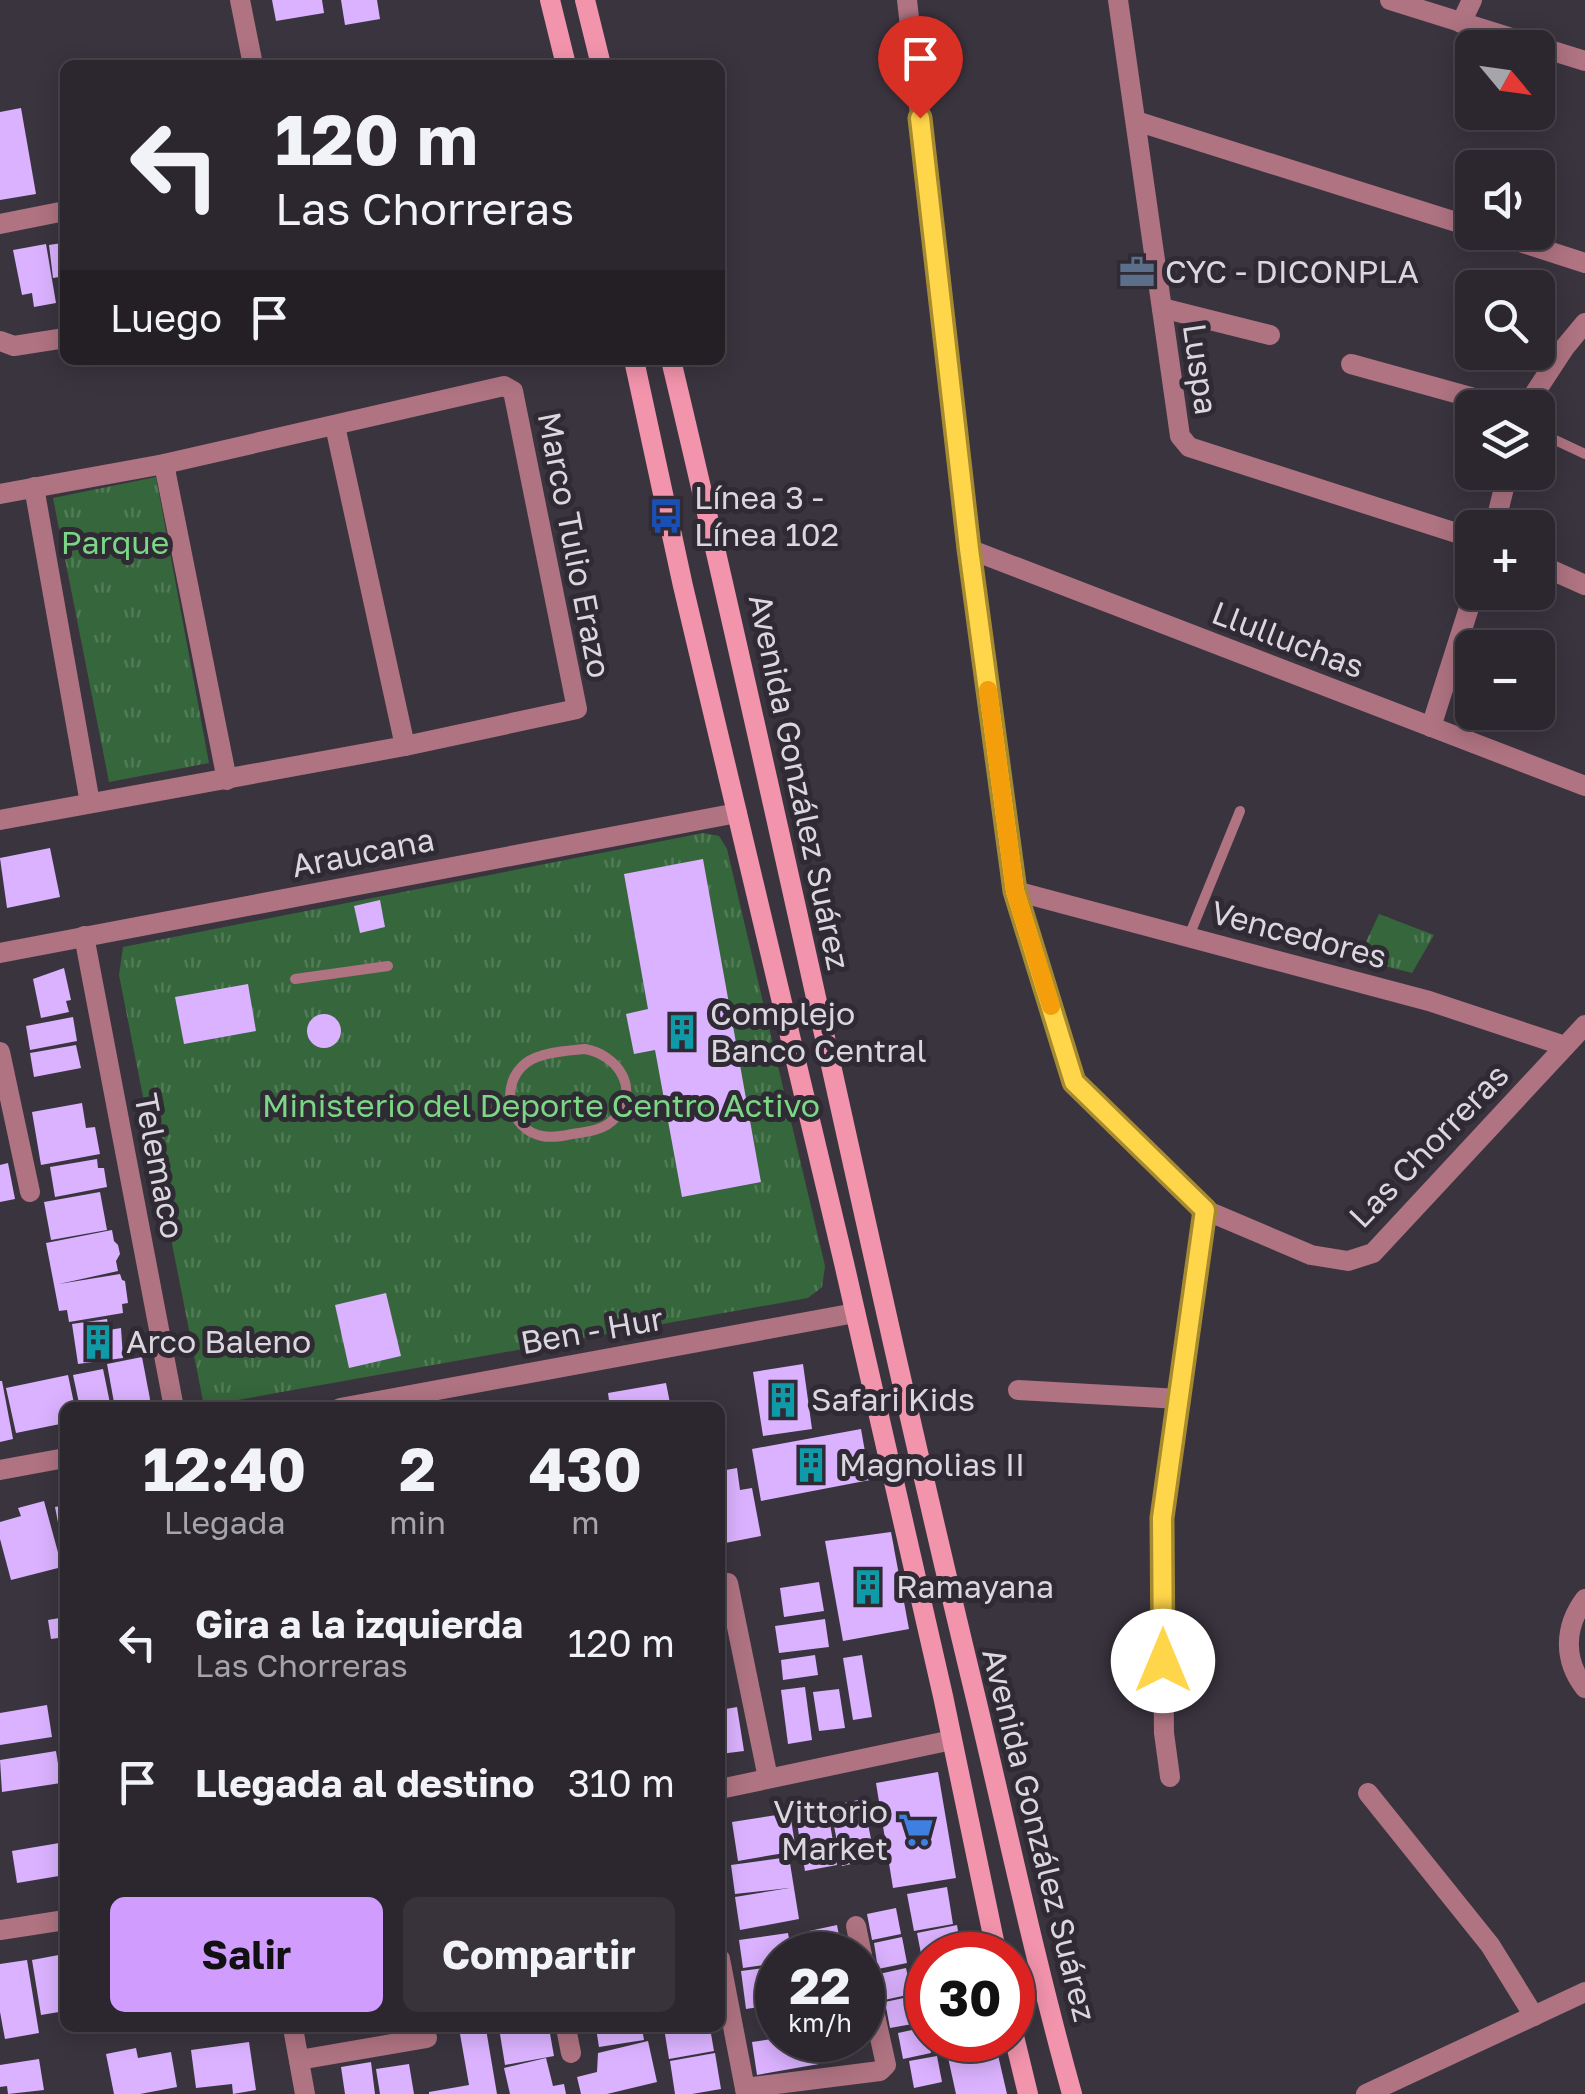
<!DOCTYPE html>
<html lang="es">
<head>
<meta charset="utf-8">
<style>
	body { margin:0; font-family:"Golos Text",sans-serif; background:#38333b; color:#f1f3f6; height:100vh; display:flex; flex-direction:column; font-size:38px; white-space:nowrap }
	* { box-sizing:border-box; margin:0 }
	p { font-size:32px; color:#a6a5aa }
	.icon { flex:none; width:55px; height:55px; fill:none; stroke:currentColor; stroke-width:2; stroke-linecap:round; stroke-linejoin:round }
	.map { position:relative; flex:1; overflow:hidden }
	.sheet { position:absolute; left:60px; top:1402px; width:665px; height:630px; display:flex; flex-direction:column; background:#2c272f; border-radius:15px; box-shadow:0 5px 25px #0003,0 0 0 2px #48444b }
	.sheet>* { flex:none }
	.guide { position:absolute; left:60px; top:60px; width:665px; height:305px; border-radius:15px; box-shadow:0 5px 25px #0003,0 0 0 2px #48444b; background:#2c272f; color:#f1f3f6; overflow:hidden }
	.needle { width:65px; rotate:119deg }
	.controls { position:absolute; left:1455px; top:30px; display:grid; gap:20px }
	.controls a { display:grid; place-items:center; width:100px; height:100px; border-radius:15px; background:#2c272f; box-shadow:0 5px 25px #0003,0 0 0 2px #48444b; font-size:50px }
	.speed { position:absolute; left:755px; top:1932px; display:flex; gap:20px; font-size:50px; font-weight:700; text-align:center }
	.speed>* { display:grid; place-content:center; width:130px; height:130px; border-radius:50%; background:#2c272f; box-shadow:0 5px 25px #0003,0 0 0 2px #48444b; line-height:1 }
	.speed small { font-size:25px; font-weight:400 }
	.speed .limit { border:15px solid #d22; background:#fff; color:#111 }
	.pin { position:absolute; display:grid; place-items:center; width:85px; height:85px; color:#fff; margin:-102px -42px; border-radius:50% 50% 50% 0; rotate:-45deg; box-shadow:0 0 10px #0007 }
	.pin .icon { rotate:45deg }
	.me { position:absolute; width:110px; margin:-55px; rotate:0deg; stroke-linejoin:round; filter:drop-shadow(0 0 8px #0008) }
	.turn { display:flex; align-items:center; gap:35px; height:210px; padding:0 50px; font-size:45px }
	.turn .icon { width:130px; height:130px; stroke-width:2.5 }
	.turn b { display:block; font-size:70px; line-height:85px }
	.then { display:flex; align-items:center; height:95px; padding:0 50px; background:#0003; gap:20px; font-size:38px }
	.eta { display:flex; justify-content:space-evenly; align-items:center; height:170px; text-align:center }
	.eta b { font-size:60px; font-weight:700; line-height:70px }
	.action { display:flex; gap:20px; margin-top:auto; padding:20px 50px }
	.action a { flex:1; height:115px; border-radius:15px; background:#d09dff; color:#111; font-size:40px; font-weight:700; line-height:115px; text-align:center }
	.action a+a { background:#38333b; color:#f1f3f6 }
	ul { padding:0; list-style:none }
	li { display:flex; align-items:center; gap:30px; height:140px; padding:0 50px }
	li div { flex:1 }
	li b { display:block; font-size:38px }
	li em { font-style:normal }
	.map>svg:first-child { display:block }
	.park { fill:url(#park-tufts) }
	.building { fill:#dbb2ff }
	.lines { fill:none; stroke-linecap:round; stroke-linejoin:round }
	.lane { stroke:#af7382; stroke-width:10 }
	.street { stroke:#af7382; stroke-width:20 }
	.secondary { stroke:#f394ad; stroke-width:20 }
	.route-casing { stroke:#a68a30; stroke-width:25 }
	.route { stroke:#ffd54a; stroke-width:18 }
	.slow { stroke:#f59e0b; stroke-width:18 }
	.labels { text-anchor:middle; stroke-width:10; stroke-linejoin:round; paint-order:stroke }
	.poi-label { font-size:32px; fill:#dbd7de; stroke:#2f2a34; text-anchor:start }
	.street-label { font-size:32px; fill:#dbd7de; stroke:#2f2a34 }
	.park-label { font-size:32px; fill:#7bd785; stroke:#2f2a34 }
</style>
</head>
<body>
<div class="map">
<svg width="1585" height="2094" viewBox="0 0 1585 2094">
	<defs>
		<pattern id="park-tufts" width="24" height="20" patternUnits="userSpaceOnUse" patternTransform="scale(2.5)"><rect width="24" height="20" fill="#36663b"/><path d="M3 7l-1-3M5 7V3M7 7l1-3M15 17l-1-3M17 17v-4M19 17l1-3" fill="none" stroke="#527b57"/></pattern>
	</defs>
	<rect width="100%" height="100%" fill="#3a343f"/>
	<!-- park -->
	<g class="park">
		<path d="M156 477 209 763 109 782 53 498Z"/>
		<path d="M703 833 719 836 727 849 825 1266 822 1287 808 1298 204 1406 119 975 123 947Z"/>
		<path d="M1379 914 1434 935 1412 973 1358 959Z"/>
	</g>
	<!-- building -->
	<g class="building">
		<path d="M272 0H322L324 13 276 21Z"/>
		<path d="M341 0H377L380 19 345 25Z"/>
		<path d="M21 108 36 194 0 200V112Z"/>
		<path d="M61 239H65V276L53 278 49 245 62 243Z"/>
		<path d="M46 244 56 303 34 307 32 293 22 295 13 250Z"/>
		<path d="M50 848 60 897 7 908 0 858Z"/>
		<path d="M703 859 761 1182 682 1197 655 1050 634 1054 626 1014 648 1009 624 874Z"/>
		<path d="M380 900 385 927 360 933 354 906Z"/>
		<path d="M64 968 71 1000 66 1001 69 1012 41 1018 33 979Z"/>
		<path d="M248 984 256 1031 184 1044 175 997Z"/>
		<circle cx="324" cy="1031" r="17"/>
		<path d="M73 1017 77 1041 30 1050 26 1026Z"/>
		<path d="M76 1045 81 1068 34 1077 30 1053Z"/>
		<path d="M82 1103 86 1128 95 1127 100 1154 41 1165 32 1112Z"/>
		<path d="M97 1159 98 1168H104L107 1187 55 1197 50 1167Z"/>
		<path d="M8 1163 15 1199 0 1202V1165Z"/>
		<path d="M100 1192 107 1230 51 1240 44 1202Z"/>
		<path d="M112 1230 114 1241 118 1245 120 1254 116 1261 118 1271 59 1284 120 1274 122 1280 125 1281 128 1303 122 1304 123 1313 69 1322 67 1310 59 1311 46 1243Z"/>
		<path d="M386 1293 401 1356 349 1368 335 1305Z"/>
		<path d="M107 1319 109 1330 121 1328 123 1358 78 1364 72 1324Z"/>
		<path d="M142 1357 150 1399 148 1408H115L107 1364Z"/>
		<path d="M803 1364 812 1429 763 1436 753 1372Z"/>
		<path d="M103 1369 111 1408H80L73 1375Z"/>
		<path d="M68 1375 75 1408H65V1423L16 1433 6 1388Z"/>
		<path d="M0 1381H2L13 1439 0 1442Z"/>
		<path d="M666 1383 671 1408H610L608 1393Z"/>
		<path d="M861 1429 870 1480 761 1501 752 1449Z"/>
		<path d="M737 1468 740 1490 752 1488 761 1536 720 1544V1471Z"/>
		<path d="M44 1501 62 1567 11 1580 0 1539V1522L21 1516 18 1508Z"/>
		<path d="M65 1505V1547L63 1548 55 1507Z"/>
		<path d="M891 1532 909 1629 843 1641 825 1541Z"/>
		<path d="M819 1582 824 1611 784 1617 780 1588Z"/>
		<path d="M65 1617V1637L51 1639 48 1620Z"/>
		<path d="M825 1619 829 1647 779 1653 775 1626Z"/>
		<path d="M815 1655 818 1675 783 1680 781 1660Z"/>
		<path d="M862 1655 872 1717 853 1720 843 1658Z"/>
		<path d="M805 1687 812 1740 788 1744 781 1690Z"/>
		<path d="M839 1689 845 1728 819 1731 813 1692Z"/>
		<path d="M47 1705 52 1737 0 1745V1713Z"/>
		<path d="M737 1707 744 1751 720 1754V1710Z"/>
		<path d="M56 1751 61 1783 2 1792 0 1760Z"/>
		<path d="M938 1772 956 1878 893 1888 876 1783Z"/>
		<path d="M863 1799 875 1859 842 1866 830 1806Z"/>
		<path d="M827 1806 837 1865 805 1871 795 1811Z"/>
		<path d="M790 1813 796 1851 738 1861 732 1822Z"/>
		<path d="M65 1842V1875L17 1883 12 1851Z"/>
		<path d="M789 1857 799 1919 740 1930 735 1897 789 1888 735 1894 731 1865Z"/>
		<path d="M947 1887 953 1924 914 1931 907 1894Z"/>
		<path d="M896 1908 901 1934 872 1940 867 1914Z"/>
		<path d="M837 1925 842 1951 813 1955 809 1931Z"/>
		<path d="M957 1925 962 1955H928V1969H924L917 1933Z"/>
		<path d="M788 1933 792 1955H778V1963L743 1968 739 1940Z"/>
		<path d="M902 1937 907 1963 878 1969 874 1943Z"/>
		<path d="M64 1954 65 2011 41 2015 32 1960Z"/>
		<path d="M27 1960 39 2033 5 2039 0 2012V1964Z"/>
		<path d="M778 1966V2004L746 2009 741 1971Z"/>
		<path d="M906 1968 912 1994 884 2000 879 1974Z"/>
		<path d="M913 1996 918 2023 890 2028 885 2002Z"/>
		<path d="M926 2027 931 2053 903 2059 898 2033Z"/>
		<path d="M499 2028H549L554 2056 505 2065Z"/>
		<path d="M596 2028H642L644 2040 599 2047Z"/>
		<path d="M664 2028H710L714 2051 669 2059Z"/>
		<path d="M486 2029 497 2094H429V2092L469 2085 460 2034Z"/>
		<path d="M778 2038V2040H815L819 2064 757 2075 752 2042Z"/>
		<path d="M648 2041 657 2082 607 2094H581L577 2077 597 2072 598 2053Z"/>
		<path d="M249 2042 256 2090 233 2094 232 2084 196 2088 191 2050Z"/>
		<path d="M995 2042 1007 2094H956L947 2053Z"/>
		<path d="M136 2048 138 2058 171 2052 177 2087 140 2094H114L106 2054Z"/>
		<path d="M715 2053 721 2089 692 2094H675L670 2061Z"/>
		<path d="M937 2056 942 2082 914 2088 909 2061Z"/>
		<path d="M546 2058 553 2086 564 2084 566 2094H510L504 2068Z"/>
		<path d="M39 2059 44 2090 8 2094 7 2086 0 2087V2065Z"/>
		<path d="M371 2062 375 2094H345L341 2067Z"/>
		<path d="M409 2064 414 2094H380L376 2069Z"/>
	</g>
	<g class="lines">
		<!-- lane -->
		<g class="lane">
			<path d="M1538 432 1585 454"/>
			<path d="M1189 936 1240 811"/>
			<path d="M295 979 388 966"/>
			<path d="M585 1049C618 1055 641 1089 615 1118 605 1130 587 1132 572 1134 563 1136 552 1138 542 1136 508 1129 499 1084 526 1063 541 1052 567 1051 585 1049Z"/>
		</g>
		<!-- street -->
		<g class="street">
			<path d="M240 0 253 65"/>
			<path d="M907 0 969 549 1015 891 1074 1082 1205 1210 1311 1255 1348 1261 1373 1253 1585 1025"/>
			<path d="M1118 0 1180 436 1189 447 1472 538"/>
			<path d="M1390 0 1585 61"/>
			<path d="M1461 23 1472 0"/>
			<path d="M1136 121 1472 227"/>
			<path d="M0 224 65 211"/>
			<path d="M1489 232 1585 263"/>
			<path d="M1162 308 1270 335"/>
			<path d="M0 341 14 346 65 338"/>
			<path d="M1351 364 1510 408"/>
			<path d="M1525 408 1565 347 1585 323"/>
			<path d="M335 426 405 746"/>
			<path d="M164 464 227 780"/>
			<path d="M34 487 90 803"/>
			<path d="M0 494 164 464 504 386 513 391 577 709 405 746 0 820"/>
			<path d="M1494 528 1508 472"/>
			<path d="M969 549 1585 786"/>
			<path d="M1538 564 1585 585"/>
			<path d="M1431 727 1474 592"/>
			<path d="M1015 891 1429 1001 1565 1046"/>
			<path d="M84 936 174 1408"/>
			<path d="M0 953 737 813"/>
			<path d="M0 1052 30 1192"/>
			<path d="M1018 1390 1180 1399"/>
			<path d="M340 1408 855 1313"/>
			<path d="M0 1470 65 1458"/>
			<path d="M728 1583 768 1778"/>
			<path d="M1585 1599C1564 1627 1563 1660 1585 1688"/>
			<path d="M1170 1777 1164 1733 1162 1518 1205 1210"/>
			<path d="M720 1789 952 1740"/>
			<path d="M1368 1793 1490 1945 1534 2016"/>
			<path d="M856 1926 862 1955"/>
			<path d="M0 1930 65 1920"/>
			<path d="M720 1959 746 2094"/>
			<path d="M293 2028 305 2094"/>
			<path d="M566 2028 571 2053"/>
			<path d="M299 2060 427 2038"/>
			<path d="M745 2088 880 2071 886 2065 862 1956"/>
			<path d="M1366 2094 1585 1992"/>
		</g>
		<!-- secondary -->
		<g class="secondary">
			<path d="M550 0 566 65"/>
			<path d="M585 0 601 65"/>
			<path d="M634 360 683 586 844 1263 943 1696 997 1955"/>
			<path d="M671 360C778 807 869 1257 977 1703 1008 1833 1036 1965 1072 2094"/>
			<path d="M1012 2028 1028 2094"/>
		</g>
	</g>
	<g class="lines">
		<defs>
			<path id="route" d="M920 118 969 549 1015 891 1074 1082 1205 1210 1162 1518 1163 1661"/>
		</defs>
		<!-- route casing -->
		<use href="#route" class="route-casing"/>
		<!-- route -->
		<use href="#route" class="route"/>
		<!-- slow -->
		<path class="slow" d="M988 690 1015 891 1051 1006"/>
	</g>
	<!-- icons -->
	<defs>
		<symbol id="office-bare" viewBox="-9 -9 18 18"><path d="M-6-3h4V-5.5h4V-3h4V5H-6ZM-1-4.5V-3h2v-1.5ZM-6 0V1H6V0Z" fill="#5c6f8a" stroke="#2f2a34" stroke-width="2.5" paint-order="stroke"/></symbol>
		<symbol id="bus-bare" viewBox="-9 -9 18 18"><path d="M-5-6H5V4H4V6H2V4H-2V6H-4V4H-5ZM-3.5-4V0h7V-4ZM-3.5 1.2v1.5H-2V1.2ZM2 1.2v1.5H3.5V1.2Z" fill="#1a4fb4" stroke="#2f2a34" stroke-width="2.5" paint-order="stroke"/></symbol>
		<symbol id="building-bare" viewBox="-9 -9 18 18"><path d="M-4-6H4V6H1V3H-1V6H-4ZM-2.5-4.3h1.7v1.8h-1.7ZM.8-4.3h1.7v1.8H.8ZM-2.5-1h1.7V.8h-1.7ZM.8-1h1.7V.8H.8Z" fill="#0f9aa8" stroke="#2f2a34" stroke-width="2.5" paint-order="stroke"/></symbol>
		<symbol id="supermarket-bare" viewBox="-9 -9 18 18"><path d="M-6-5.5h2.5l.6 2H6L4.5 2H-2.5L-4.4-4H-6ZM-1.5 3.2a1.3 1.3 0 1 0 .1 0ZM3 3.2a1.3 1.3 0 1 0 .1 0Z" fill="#3f7fe0" stroke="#2f2a34" stroke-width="2.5" paint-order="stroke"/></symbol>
	</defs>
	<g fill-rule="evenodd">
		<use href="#office-bare" x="1112" y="247" width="50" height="50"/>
		<use href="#bus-bare" x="641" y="491" width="50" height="50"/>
		<use href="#building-bare" x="657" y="1007" width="50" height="50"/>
		<use href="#building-bare" x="73" y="1317" width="50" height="50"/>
		<use href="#building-bare" x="758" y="1375" width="50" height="50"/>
		<use href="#building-bare" x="786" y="1440" width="50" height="50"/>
		<use href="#building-bare" x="843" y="1562" width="50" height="50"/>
		<use href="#supermarket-bare" x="891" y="1805" width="50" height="50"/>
	</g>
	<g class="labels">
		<!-- poi labels -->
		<g class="poi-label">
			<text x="1165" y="283">CYC - DICONPLA</text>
			<text x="694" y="509">Línea 3 -<tspan x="694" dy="37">Línea 102</tspan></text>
			<text x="710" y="1025">Complejo<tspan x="710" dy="37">Banco Central</tspan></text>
			<text x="126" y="1353">Arco Baleno</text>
			<text x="811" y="1411">Safari Kids</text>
			<text x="839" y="1476">Magnolias II</text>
			<text x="896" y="1598">Ramayana</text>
			<text x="888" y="1823" text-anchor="end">Vittorio<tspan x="888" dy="37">Market</tspan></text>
		</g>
		<!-- street labels -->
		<g class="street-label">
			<text transform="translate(1200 369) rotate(82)" y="11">Luspa</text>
			<text transform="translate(574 545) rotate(79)" y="11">Marco Tulio Erazo</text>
			<text transform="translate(1288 640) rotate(21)" y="11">Llulluchas</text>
			<text transform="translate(799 782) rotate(78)" y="11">Avenida González Suárez</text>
			<text transform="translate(363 853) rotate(-11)" y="11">Araucana</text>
			<text transform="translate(1299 935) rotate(15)" y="11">Vencedores</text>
			<text transform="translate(1429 1146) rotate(-46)" y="11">Las Chorreras</text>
			<text transform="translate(159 1166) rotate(79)" y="11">Telemaco</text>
			<text transform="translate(592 1331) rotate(-10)" y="11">Ben - Hur</text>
			<text transform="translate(1039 1835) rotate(76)" y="11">Avenida González Suárez</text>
		</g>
		<!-- park labels -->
		<g class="park-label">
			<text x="115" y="554">Parque</text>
			<text x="541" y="1117">Ministerio del Deporte Centro Activo</text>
		</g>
	</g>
</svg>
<div class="controls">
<a><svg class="needle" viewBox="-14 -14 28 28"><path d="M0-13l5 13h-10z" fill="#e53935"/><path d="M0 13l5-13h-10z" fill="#a6a5aa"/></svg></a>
<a><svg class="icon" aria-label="sound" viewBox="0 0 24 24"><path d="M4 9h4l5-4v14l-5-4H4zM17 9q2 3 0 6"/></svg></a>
<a><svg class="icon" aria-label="search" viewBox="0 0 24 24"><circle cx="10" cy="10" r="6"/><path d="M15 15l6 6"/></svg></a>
<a><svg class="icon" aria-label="layers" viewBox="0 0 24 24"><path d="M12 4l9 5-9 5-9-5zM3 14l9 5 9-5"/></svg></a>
<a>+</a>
<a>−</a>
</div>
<div class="speed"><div>22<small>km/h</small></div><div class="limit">30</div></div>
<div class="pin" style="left:920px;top:118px;background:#d93025"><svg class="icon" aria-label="arrive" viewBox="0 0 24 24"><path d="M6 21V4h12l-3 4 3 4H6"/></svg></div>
<svg class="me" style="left:1163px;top:1661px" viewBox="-20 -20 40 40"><circle r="19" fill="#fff"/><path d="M0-13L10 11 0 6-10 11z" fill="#ffd54a"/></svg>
<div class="guide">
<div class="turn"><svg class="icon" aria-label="left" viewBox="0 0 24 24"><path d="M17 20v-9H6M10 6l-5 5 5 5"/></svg><div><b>120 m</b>Las Chorreras</div></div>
<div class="then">Luego<svg class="icon" aria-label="arrive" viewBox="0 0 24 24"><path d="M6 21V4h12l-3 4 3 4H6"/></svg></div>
</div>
<section class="sheet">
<div class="eta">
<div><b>12:40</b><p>Llegada</p></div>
<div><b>2</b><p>min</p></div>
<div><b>430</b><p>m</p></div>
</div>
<ul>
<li><svg class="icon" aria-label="left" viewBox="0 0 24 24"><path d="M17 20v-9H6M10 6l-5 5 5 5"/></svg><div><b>Gira a la izquierda</b><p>Las Chorreras</p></div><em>120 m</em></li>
<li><svg class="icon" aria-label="arrive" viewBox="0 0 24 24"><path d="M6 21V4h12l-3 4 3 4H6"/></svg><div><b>Llegada al destino</b></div><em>310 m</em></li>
</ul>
<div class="action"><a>Salir</a><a>Compartir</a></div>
</section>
</div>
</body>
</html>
